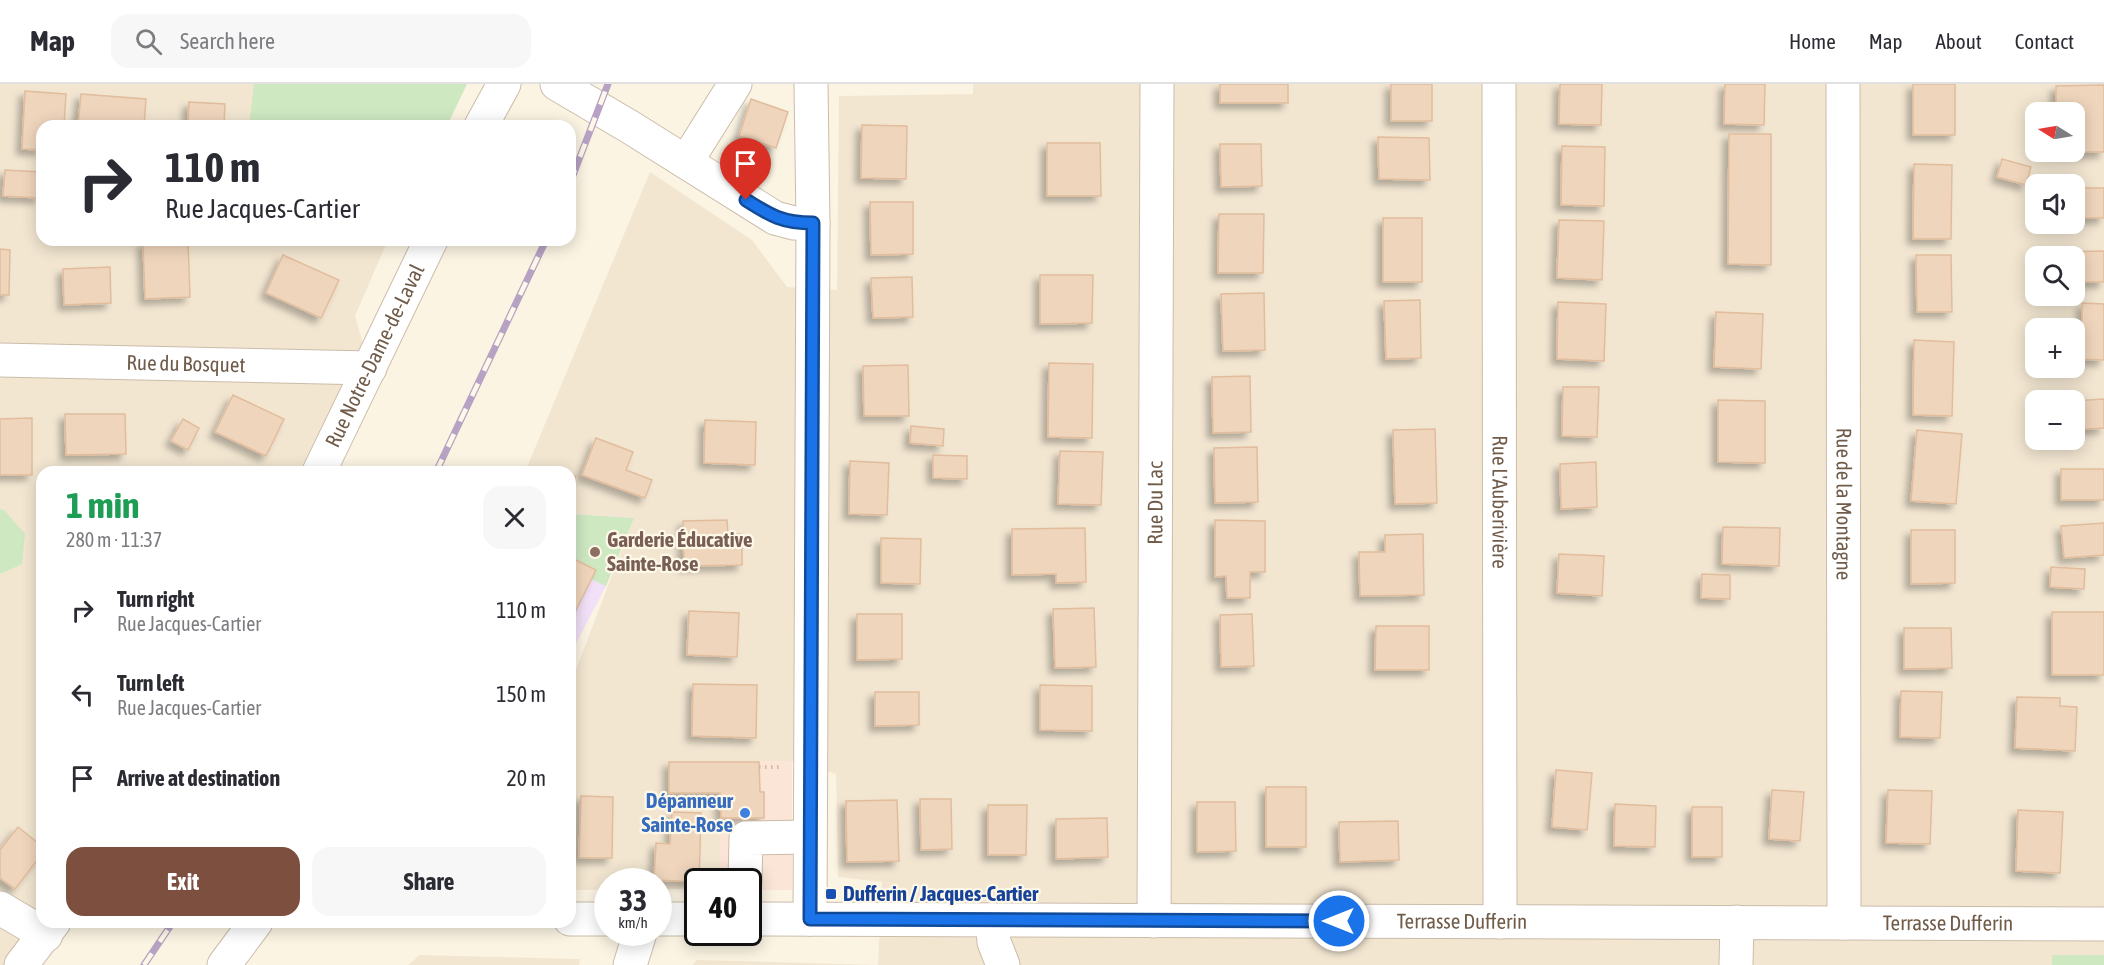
<!DOCTYPE html>
<html lang="en">
<head>
<meta charset="utf-8">
<style>
	body { margin:0; font-family:"Asap Condensed",sans-serif; background:#f7f7f7; color:#2b2b33; height:100vh; display:flex; flex-direction:column; font-size:22px; white-space:nowrap }
	* { box-sizing:border-box; margin:0 }
	p { font-size:20px; color:#7c7c81 }
	.icon { flex:none; width:33px; height:33px; fill:none; stroke:currentColor; stroke-width:2; stroke-linecap:round; stroke-linejoin:round }
	.map { position:relative; flex:1; overflow:hidden }
	.panel { position:absolute; left:36px; top:382px; width:540px; height:462px; display:flex; flex-direction:column; background:#fff; border-radius:18px; box-shadow:0 3px 15px #0003 }
	.panel>* { flex:none }
	.guide { position:absolute; left:36px; top:36px; width:540px; height:126px; border-radius:18px; box-shadow:0 3px 15px #0003; background:#fff; color:#2b2b33; overflow:hidden }
	.needle { width:39px; rotate:281deg }
	.tools { position:absolute; left:2025px; top:18px; display:grid; gap:12px }
	.tools a { display:grid; place-items:center; width:60px; height:60px; border-radius:12px; background:#fff; box-shadow:0 3px 15px #0003; font-size:30px }
	.speed { position:absolute; left:594px; top:784px; display:flex; gap:12px; font-size:30px; font-weight:700; text-align:center }
	.speed>* { display:grid; place-content:center; width:78px; height:78px; border-radius:50%; background:#fff; box-shadow:0 3px 15px #0003; line-height:1 }
	.speed small { font-size:15px; font-weight:400 }
	.speed .limit { border:3px solid #111; border-radius:9px; background:#fff; color:#111 }
	.pin { position:absolute; display:grid; place-items:center; width:51px; height:51px; color:#fff; margin:-62px -26px; border-radius:50% 50% 50% 0; rotate:-45deg; box-shadow:0 0 6px #0007 }
	.pin .icon { rotate:45deg }
	.me { position:absolute; width:66px; margin:-33px; rotate:270deg; stroke-linejoin:round; filter:drop-shadow(0 0 4px #0008) }
	.turn { display:flex; align-items:center; gap:21px; height:126px; padding:0 30px; font-size:27px }
	.turn .icon { width:78px; height:78px; stroke-width:2.5 }
	.turn b { display:block; font-size:42px; line-height:51px }
	.round { display:grid; place-items:center; flex:none; width:63px; height:63px; border-radius:18px; background:#f7f7f7 }
	.summary { display:flex; align-items:center; justify-content:space-between; height:102px; padding:0 30px }
	h1 { font-size:36px; font-weight:700; line-height:45px; color:#1e9e55 }
	.button { display:flex; gap:12px; margin-top:auto; padding:12px 30px }
	.button a { flex:1; height:69px; border-radius:18px; background:#7c4f3f; color:#fff; font-size:24px; font-weight:700; line-height:69px; text-align:center }
	.button a+a { background:#f7f7f7; color:#2b2b33 }
	ul { padding:0; list-style:none }
	li { display:flex; align-items:center; gap:18px; height:84px; padding:0 30px }
	li div { flex:1 }
	li b { display:block; font-size:22px }
	li em { font-style:normal }
	header { display:flex; align-items:center; gap:36px; box-sizing:border-box; height:84px; padding:0 30px; background:#fff; border-bottom:2px solid #e1e1e2 }
	header strong { font-size:28px }
	nav { display:flex; gap:33px; margin-inline-start:auto; font-size:21px }
	.search { width:420px; height:54px; background:#f7f7f7; display:flex; align-items:center; gap:15px; box-sizing:border-box; padding:0 21px; border-radius:18px; color:#7c7c81; font-size:22px }
	.map>svg:first-child { display:block }
	.residential { fill:#f2e6d1; fill-rule:evenodd }
	.commercial { fill:#fbe5d7 }
	.education { fill:#f1e0f7 }
	.green { fill:#cee8c2 }
	.building { fill:#efd5bc; stroke:#e1bd9d; stroke-width:1.5; filter:url(#shadow) }
	.lines { fill:none; stroke-linecap:round; stroke-linejoin:round }
	.minor-casing { stroke:#cbbcaa; stroke-width:35 }
	.path { stroke:#d4b99f; stroke-width:4; stroke-dasharray:1.5 4.5; stroke-linecap:butt }
	.minor { stroke:#fff; stroke-width:33 }
	.rail-casing { stroke:#b7a2c3; stroke-width:7 }
	.rail { stroke:#fef8e8; stroke-width:4.5; stroke-dasharray:14; stroke-linecap:butt }
	.route-casing { stroke:#114b97; stroke-width:15 }
	.route { stroke:#1a73e8; stroke-width:10 }
	.education-dot { fill:#8d6e63; stroke:#fef8e8; stroke-width:2 }
	.shop-dot { fill:#3f7fe0; stroke:#fef8e8; stroke-width:2 }
	.transit-dot { fill:#1a4fb4; stroke:#fef8e8; stroke-width:2 }
	.labels { text-anchor:middle; stroke-width:4.5; stroke-linejoin:round; paint-order:stroke }
	.street-label { font-size:21px; fill:#715c4a; stroke:#fef8e8 }
	.education-label { font-size:21px; font-weight:bold; fill:#785e54; stroke:#fef8e8; text-anchor:start }
	.shop-label { font-size:21px; font-weight:bold; fill:#366cbe; stroke:#fef8e8; text-anchor:end }
	.transit-label { font-size:21px; font-weight:bold; fill:#164399; stroke:#fef8e8; text-anchor:start }
</style>
</head>
<body>
<header>
<strong>Map</strong>
<div class="search"><svg class="icon" aria-label="search" viewBox="0 0 24 24"><circle cx="10" cy="10" r="6"/><path d="M15 15l6 6"/></svg>Search here</div>
<nav><a>Home</a><a>Map</a><a>About</a><a>Contact</a></nav>
</header>
<div class="map">
<svg width="2104" height="881" viewBox="0 0 2104 881">
	<defs>
		<filter id="shadow"><feDropShadow dx="-5.5" dy="5.5" stdDeviation="3" flood-color="#0004"/></filter>
	</defs>
	<rect width="100%" height="100%" fill="#fbf4e3"/>
	<!-- residential -->
	<g class="residential">
		<path d="M0 0H456L438 42H42V156H388L355 232 370 284 311 388H42V838L21 881H0Z"/>
		<path d="M973 0H2104V881H692L697 876 878 881 882 798 838 793 836 690 792 677 670 678 720 709V798H698L697 805H659L658 798H608L607 806H570V596L575 588 634 434 570 430V388H525L650 88 752 156 787 203 837 206 839 12 973 10ZM2036 28H2074V68H2036ZM2036 100H2074V140H2036ZM2036 172H2074V212H2036ZM2036 244H2074V284H2036ZM2036 316H2074V356H2036Z"/>
		<path d="M420 871 580 875 579 881H408Z"/>
	</g>
	<!-- commercial -->
	<path class="commercial" d="M792 677V806H749L748 798H720V709H669V678Z"/>
	<!-- education -->
	<path class="education" d="M570 430 634 434 606 502 570 571Z"/>
	<!-- green -->
	<g class="green">
		<path d="M254 0H467L447 42H249Z"/>
		<path d="M0 425 4 426 25 450 22 480 0 490Z"/>
		<path d="M570 430 634 434 606 502 591 495 596 486 570 473Z"/>
		<rect x="2052" y="871" width="52" height="10"/>
	</g>
	<!-- building -->
	<g class="building">
		<rect x="1220" y="0" width="68" height="19"/>
		<rect x="1391" y="0" width="41" height="37"/>
		<path d="M1560 0H1602L1601 41 1559 40Z"/>
		<path d="M1725 0H1765L1764 41 1724 40Z"/>
		<rect x="1913" y="0" width="42" height="51"/>
		<path d="M2104 1V68H2056H2074V28H2056V2Z"/>
		<path d="M25 7 66 10 64 42H42V66L22 65Z"/>
		<path d="M81 10 146 15 144 42H78Z"/>
		<path d="M751 15 788 28 776 64 739 52Z"/>
		<path d="M189 18 225 20 224 42H188Z"/>
		<path d="M862 41 907 42 906 95 861 94Z"/>
		<path d="M1729 50H1771V181L1728 180Z"/>
		<path d="M1378 53 1429 54 1430 96 1379 95Z"/>
		<path d="M1047 59H1100L1101 112H1047Z"/>
		<path d="M1220 60H1261L1262 102 1221 103Z"/>
		<path d="M1562 62 1605 63 1604 122 1561 121Z"/>
		<path d="M2002 75 2031 83 2026 101 1997 93Z"/>
		<path d="M1914 80 1952 81 1951 155H1913Z"/>
		<path d="M5 86 41 88 40 114 3 112Z"/>
		<rect x="2074" y="104" width="30" height="30"/>
		<path d="M870 118H913V170L871 171Z"/>
		<path d="M1219 130H1264L1263 189H1218Z"/>
		<rect x="1383" y="134" width="39" height="64"/>
		<path d="M1559 136 1604 137 1602 196 1557 194Z"/>
		<path d="M188 157 190 213 145 215 143 158Z"/>
		<path d="M0 165 10 166 9 211H0Z"/>
		<path d="M2104 167V198H2074V172H2060V168Z"/>
		<path d="M283 171 339 196 321 234 266 209Z"/>
		<path d="M1916 171H1951L1952 228H1917Z"/>
		<path d="M110 183 111 219 64 221 63 185Z"/>
		<path d="M1040 191H1093L1092 239 1040 240Z"/>
		<path d="M912 193 913 233 873 234 871 194Z"/>
		<path d="M1264 209 1265 266 1223 267 1221 210Z"/>
		<path d="M1420 216 1421 274 1386 275 1384 217Z"/>
		<path d="M1558 218 1606 220 1604 277 1557 275Z"/>
		<path d="M2082 219 2104 220V276L2074 275V245H2082Z"/>
		<path d="M1716 228 1763 230 1761 285 1714 283Z"/>
		<path d="M1914 256 1954 258 1952 332 1913 331Z"/>
		<path d="M1049 279 1093 280 1092 354 1048 353Z"/>
		<path d="M908 281 909 332H864L863 282Z"/>
		<path d="M1250 292 1251 348 1213 349 1212 293Z"/>
		<path d="M1563 303H1599L1597 353 1562 352Z"/>
		<path d="M233 311 284 335 266 372 215 348Z"/>
		<path d="M2104 315V344L2074 346V317Z"/>
		<path d="M1718 316 1765 317V379L1718 378Z"/>
		<path d="M65 330H125L126 370 66 371Z"/>
		<path d="M32 334V391H0V335Z"/>
		<path d="M183 335 199 344 188 366 171 357Z"/>
		<path d="M705 336 756 338 755 381 704 379Z"/>
		<path d="M911 342 944 345 943 362 910 359Z"/>
		<path d="M1435 345 1437 419 1395 420 1393 346Z"/>
		<path d="M1917 346 1962 350 1956 420 1911 417Z"/>
		<path d="M596 354 633 368 626 386 652 396 645 414 582 391Z"/>
		<path d="M1257 363 1258 418 1215 419 1214 364Z"/>
		<path d="M1060 367 1103 368 1101 421 1058 420Z"/>
		<path d="M933 371 967 372V395L933 394Z"/>
		<path d="M850 377 889 379 887 431 849 430Z"/>
		<path d="M1596 378 1597 423 1561 425 1560 380Z"/>
		<rect x="2061" y="385" width="43" height="31"/>
		<path d="M570 391 576 392 570 420Z"/>
		<path d="M727 436 728 450H742V481L684 482 683 437Z"/>
		<path d="M1215 436 1265 437V488H1250V514H1227L1226 492 1215 493Z"/>
		<path d="M2104 439V471L2064 474 2061 442Z"/>
		<path d="M1723 443 1780 444 1779 482 1722 480Z"/>
		<path d="M1085 444 1086 498 1056 499V490L1012 491V445Z"/>
		<path d="M1911 446H1955V499L1911 500Z"/>
		<path d="M1423 450 1424 511 1360 512 1359 468H1385V451Z"/>
		<path d="M881 454 921 455 920 500 881 499Z"/>
		<path d="M1559 470 1604 472 1602 512 1557 509Z"/>
		<path d="M570 473 596 486 570 538Z"/>
		<path d="M2051 483 2085 485 2084 505 2050 503Z"/>
		<path d="M1702 490 1730 491V515L1701 514Z"/>
		<path d="M1094 524 1096 583 1055 584 1053 525Z"/>
		<path d="M689 527 739 529 737 573 687 571Z"/>
		<rect x="2052" y="528" width="52" height="63"/>
		<path d="M857 530H902V575L857 576Z"/>
		<path d="M1252 530 1254 582 1221 583 1220 531Z"/>
		<path d="M1376 542H1429V586H1375Z"/>
		<path d="M1904 544H1951L1952 584 1904 585Z"/>
		<path d="M693 600 757 601 756 654 692 652Z"/>
		<path d="M1040 601 1092 602V647L1040 646Z"/>
		<path d="M1901 607 1942 608 1940 654 1900 653Z"/>
		<path d="M875 608H919V641L875 642Z"/>
		<path d="M2017 613 2060 614V622L2077 623 2075 667 2015 664Z"/>
		<path d="M669 678H759L760 708H764V734H721L720 709H669Z"/>
		<path d="M1556 686 1592 689 1587 746 1552 743Z"/>
		<rect x="1266" y="703" width="40" height="60"/>
		<path d="M1772 706 1804 708 1800 757 1769 755Z"/>
		<path d="M1888 706 1932 707 1930 760 1886 759Z"/>
		<path d="M581 712 613 713 612 774H579Z"/>
		<path d="M920 715H951L952 765 921 766Z"/>
		<path d="M897 716 899 777 847 778 846 717Z"/>
		<path d="M1197 718H1235L1236 767 1197 768Z"/>
		<path d="M1615 720 1656 722 1655 763 1614 762Z"/>
		<path d="M988 721H1027L1026 771H988Z"/>
		<rect x="1692" y="723" width="30" height="50"/>
		<path d="M2018 726 2063 728 2060 789 2016 787Z"/>
		<path d="M672 728 701 729 699 798 654 796 656 759 670 760Z"/>
		<path d="M1107 734 1108 773 1056 775V735Z"/>
		<path d="M1398 737 1399 776 1340 778 1339 738Z"/>
		<path d="M18 743 42 762V770L15 805 0 794V766Z"/>
	</g>
	<g class="lines">
		<defs>
			<g id="minor">
				<path d="M557 0 630 43 775 134 794 139H813"/>
				<path id="s1" d="M1499 0 1500 838"/>
				<path id="s2" d="M1843 0 1844 839"/>
				<path d="M481 42 504 0"/>
				<path d="M686 78 735 0"/>
				<path id="s3" d="M0 276 370 284"/>
				<path id="s4" d="M319 388 431 156"/>
				<path d="M745 798 746 754 810 753"/>
				<path d="M0 824 46 851"/>
				<path d="M570 835H608"/>
				<path d="M658 835H698"/>
				<path id="s5" d="M748 835 2104 840"/>
				<path d="M810 835 813 139 811 0"/>
				<path d="M992 836 994 858 1003 881"/>
				<path id="s6" d="M1154 837 1157 0"/>
				<path d="M21 881 54 838"/>
				<path d="M224 881 256 838"/>
				<path d="M630 881 640 849"/>
				<path d="M1736 881 1737 838"/>
			</g>
		</defs>
		<!-- minor casing -->
		<use href="#minor" class="minor-casing"/>
		<!-- path -->
		<path class="path" d="M759 683H780"/>
		<!-- minor -->
		<use href="#minor" class="minor"/>
		<defs>
			<g id="rail">
				<path d="M570 99 608 0"/>
				<path d="M436 388 546 156"/>
				<path d="M144 881 173 838"/>
			</g>
		</defs>
		<!-- rail casing -->
		<use href="#rail" class="rail-casing"/>
		<!-- rail -->
		<use href="#rail" class="rail"/>
	</g>
	<g class="lines">
		<defs>
			<path id="route" d="M746 116C771 132 783 139 813 139L810 835 1339 837"/>
		</defs>
		<!-- route casing -->
		<use href="#route" class="route-casing"/>
		<!-- route -->
		<use href="#route" class="route"/>
	</g>
	<!-- markers -->
	<circle class="education-dot" cx="595" cy="468" r="6"/>
	<circle class="shop-dot" cx="745" cy="729" r="6"/>
	<rect class="transit-dot" x="825" y="804" width="12" height="12" rx="3"/>
	<g class="labels">
		<!-- street labels -->
		<g class="street-label">
			<text dy="7" stroke="none"><textPath href="#s4" startOffset="129">Rue Notre-Dame-de-Laval</textPath></text>
			<text dy="7" stroke="none"><textPath href="#s3" startOffset="186">Rue du Bosquet</textPath></text>
			<text dy="7" stroke="none"><textPath href="#s6" startOffset="418">Rue Du Lac</textPath></text>
			<text dy="7" stroke="none"><textPath href="#s1" startOffset="418">Rue L'Auberivière</textPath></text>
			<text dy="7" stroke="none"><textPath href="#s2" startOffset="420">Rue de la Montagne</textPath></text>
			<text dy="7" stroke="none"><textPath href="#s5" startOffset="714">Terrasse Dufferin</textPath></text>
			<text dy="7" stroke="none"><textPath href="#s5" startOffset="1200">Terrasse Dufferin</textPath></text>
		</g>
		<!-- education labels -->
		<g class="education-label">
			<text x="607" y="463">Garderie Éducative<tspan x="607" dy="24">Sainte-Rose</tspan></text>
		</g>
		<!-- shop labels -->
		<g class="shop-label">
			<text x="733" y="724">Dépanneur<tspan x="733" dy="24">Sainte-Rose</tspan></text>
		</g>
		<!-- transit labels -->
		<g class="transit-label">
			<text x="843" y="817">Dufferin / Jacques-Cartier</text>
		</g>
	</g>
</svg>
<div class="tools">
<a><svg class="needle" viewBox="-14 -14 28 28"><path d="M0-13l5 13h-10z" fill="#e53935"/><path d="M0 13l5-13h-10z" fill="#7c7c81"/></svg></a>
<a><svg class="icon" aria-label="sound" viewBox="0 0 24 24"><path d="M4 9h4l5-4v14l-5-4H4zM17 9q2 3 0 6"/></svg></a>
<a><svg class="icon" aria-label="search" viewBox="0 0 24 24"><circle cx="10" cy="10" r="6"/><path d="M15 15l6 6"/></svg></a>
<a>+</a>
<a>−</a>
</div>
<div class="speed"><div>33<small>km/h</small></div><div class="limit">40</div></div>
<div class="pin" style="left:746px;top:116px;background:#d93025"><svg class="icon" aria-label="arrive" viewBox="0 0 24 24"><path d="M6 21V4h12l-3 4 3 4H6"/></svg></div>
<svg class="me" style="left:1339px;top:837px" viewBox="-20 -20 40 40"><circle r="17" fill="#1a73e8" stroke="#fff" stroke-width="3"/><path d="M0-11L8 9 0 5-8 9z" fill="#fff"/></svg>
<div class="guide">
<div class="turn"><svg class="icon" aria-label="right" viewBox="0 0 24 24"><path d="M7 20v-9h11M14 6l5 5-5 5"/></svg><div><b>110 m</b>Rue Jacques-Cartier</div></div>
</div>
<section class="panel">
<div class="summary"><div><h1>1 min</h1><p>280 m · 11:37</p></div><a class="round"><svg class="icon" aria-label="close" viewBox="0 0 24 24"><path d="M6 6l12 12M18 6L6 18"/></svg></a></div>
<ul>
<li><svg class="icon" aria-label="right" viewBox="0 0 24 24"><path d="M7 20v-9h11M14 6l5 5-5 5"/></svg><div><b>Turn right</b><p>Rue Jacques-Cartier</p></div><em>110 m</em></li>
<li><svg class="icon" aria-label="left" viewBox="0 0 24 24"><path d="M17 20v-9H6M10 6l-5 5 5 5"/></svg><div><b>Turn left</b><p>Rue Jacques-Cartier</p></div><em>150 m</em></li>
<li><svg class="icon" aria-label="arrive" viewBox="0 0 24 24"><path d="M6 21V4h12l-3 4 3 4H6"/></svg><div><b>Arrive at destination</b></div><em>20 m</em></li>
</ul>
<div class="button"><a>Exit</a><a>Share</a></div>
</section>
</div>
</body>
</html>
